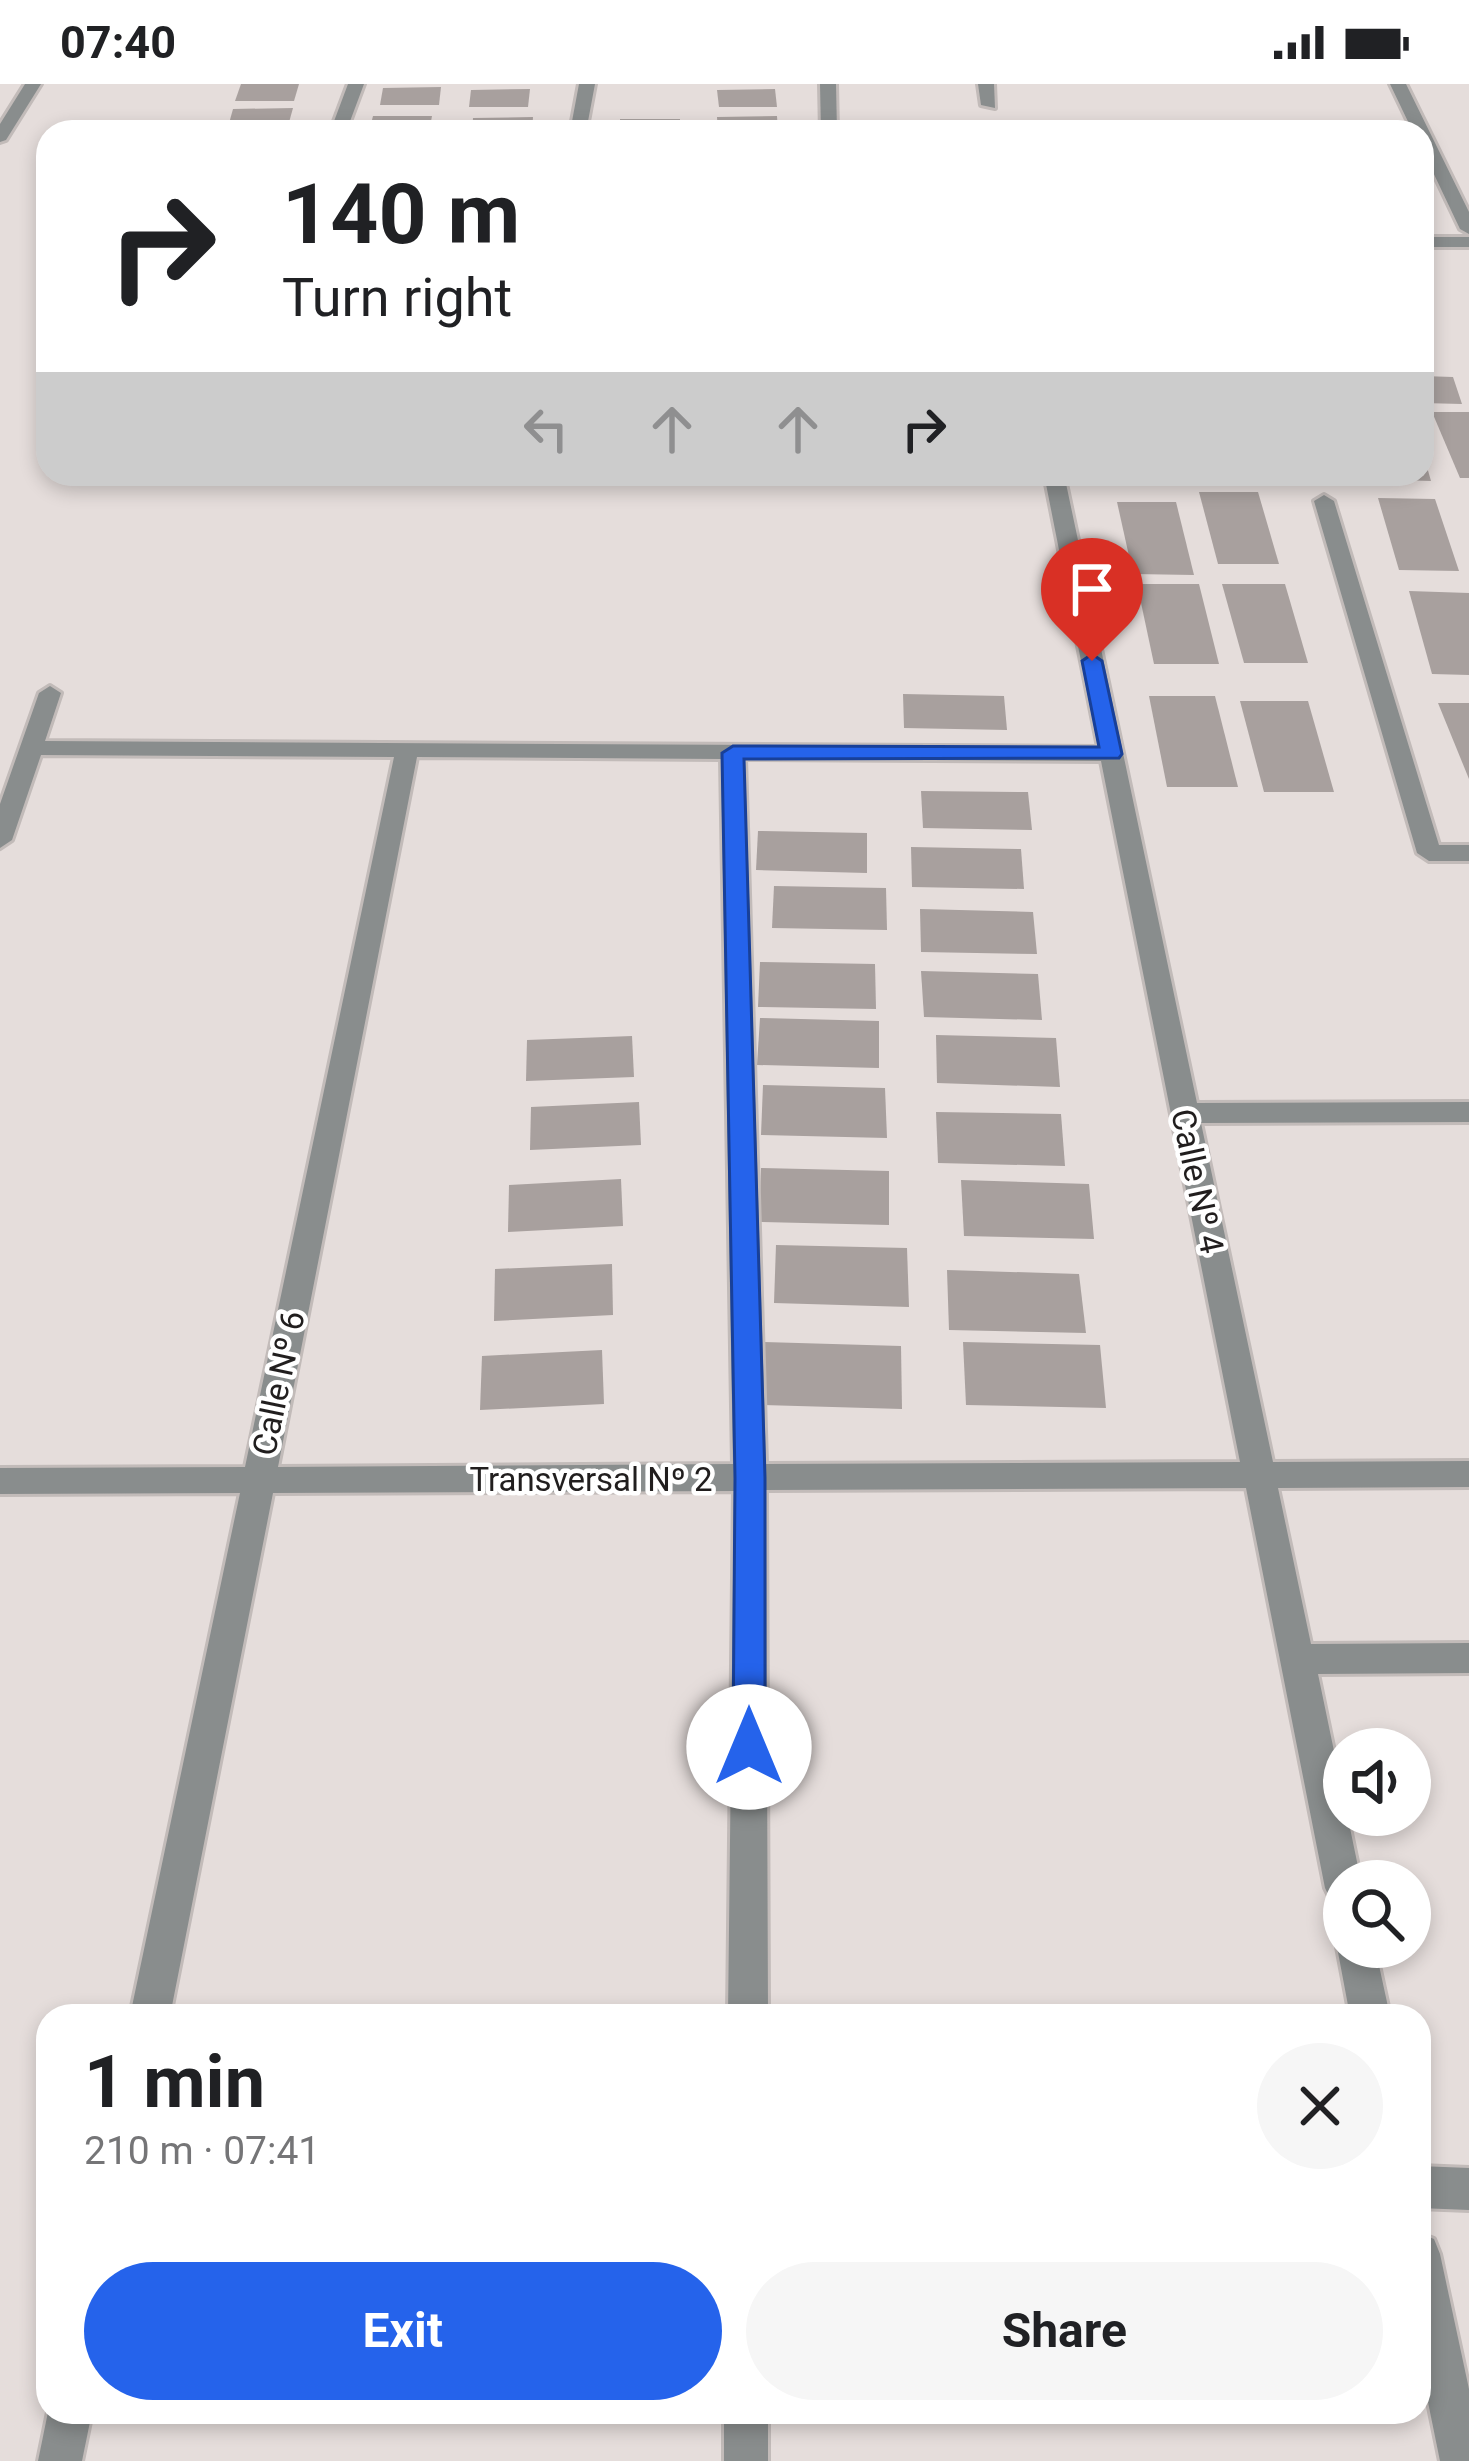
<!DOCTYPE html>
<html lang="en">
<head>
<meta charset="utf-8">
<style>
	body { margin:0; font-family:Roboto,sans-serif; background:#f6f6f6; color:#202124; height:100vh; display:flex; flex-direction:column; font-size:45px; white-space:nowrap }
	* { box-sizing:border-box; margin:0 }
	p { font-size:39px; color:#757577 }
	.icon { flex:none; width:66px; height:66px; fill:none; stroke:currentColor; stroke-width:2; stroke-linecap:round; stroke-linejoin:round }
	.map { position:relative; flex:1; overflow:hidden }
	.panel { position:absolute; left:36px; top:1920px; width:1395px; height:420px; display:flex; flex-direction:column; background:#fff; border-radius:36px; box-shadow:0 6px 18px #0003 }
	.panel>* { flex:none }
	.hud { position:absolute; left:36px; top:36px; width:1398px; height:366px; border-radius:36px; box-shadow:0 6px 18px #0003; background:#fff; color:#202124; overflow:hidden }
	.fabs { position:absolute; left:1323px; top:1644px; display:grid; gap:24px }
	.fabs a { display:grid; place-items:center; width:108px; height:108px; border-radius:50%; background:#fff; box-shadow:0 6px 18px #0003; font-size:60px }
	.pin { position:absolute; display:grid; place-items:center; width:102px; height:102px; color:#fff; margin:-123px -51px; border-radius:50% 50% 50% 0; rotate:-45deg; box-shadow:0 0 12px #0007 }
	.pin .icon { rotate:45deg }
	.me { position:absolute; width:132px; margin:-66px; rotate:0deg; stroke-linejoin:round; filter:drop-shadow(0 0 9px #0008) }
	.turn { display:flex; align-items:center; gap:42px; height:252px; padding:0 48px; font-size:54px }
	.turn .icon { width:156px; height:156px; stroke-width:2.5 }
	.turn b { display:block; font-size:84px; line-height:102px }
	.lanes { display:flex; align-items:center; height:114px; padding:0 48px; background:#0003; justify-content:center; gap:60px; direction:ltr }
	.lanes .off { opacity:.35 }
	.round { display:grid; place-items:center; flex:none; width:126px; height:126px; border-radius:63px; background:#f6f6f6 }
	.head { display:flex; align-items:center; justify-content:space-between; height:204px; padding:0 48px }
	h1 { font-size:72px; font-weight:700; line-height:90px }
	.cta { display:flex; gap:24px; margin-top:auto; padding:24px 48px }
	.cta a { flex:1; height:138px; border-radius:72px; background:#2563eb; color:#fff; font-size:48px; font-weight:700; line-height:138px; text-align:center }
	.cta a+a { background:#f6f6f6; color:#202124 }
	.status { display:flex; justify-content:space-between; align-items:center; height:84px; padding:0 60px; background:#fff; direction:ltr }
	.status svg { height:33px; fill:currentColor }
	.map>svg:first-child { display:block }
	.building { fill:#a8a09e }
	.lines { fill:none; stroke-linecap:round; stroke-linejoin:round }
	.lane-casing { stroke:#c2bbb9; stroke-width:6 }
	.street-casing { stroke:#c2bbb9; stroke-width:6 }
	.lane { fill:#898d8d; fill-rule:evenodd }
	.street { fill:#898d8d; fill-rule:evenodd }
	.route { fill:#2563eb; stroke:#184099; stroke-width:3 }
	.labels { text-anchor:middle; stroke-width:9; stroke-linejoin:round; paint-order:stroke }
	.street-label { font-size:33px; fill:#211e1e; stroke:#fff }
</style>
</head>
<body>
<div class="status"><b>07:40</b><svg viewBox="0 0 49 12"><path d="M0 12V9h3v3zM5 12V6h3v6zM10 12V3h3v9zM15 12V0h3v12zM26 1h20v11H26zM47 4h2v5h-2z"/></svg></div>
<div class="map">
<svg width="1469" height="2377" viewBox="0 0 1469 2377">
	<rect width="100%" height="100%" fill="#e5dddb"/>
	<!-- building -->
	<g class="building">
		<path d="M241 0H299L294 17H235Z"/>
		<path d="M441 3 439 21H380L383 4Z"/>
		<path d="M530 5 528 23H469L471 6Z"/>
		<path d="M775 5 777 23H719L717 6Z"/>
		<path d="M293 24 288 42 228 43 233 25Z"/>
		<path d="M373 32H432L429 48H369Z"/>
		<path d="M777 32 778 48H718L717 33Z"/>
		<path d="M533 33 532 48H472L473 34Z"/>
		<rect x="620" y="35" width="60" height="13"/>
		<path d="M1422 292 1453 293 1462 320 1422 319Z"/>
		<path d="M1432 328H1469V394H1460Z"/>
		<path d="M1423 369 1431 397 1362 395 1361 390H1422Z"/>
		<path d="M1199 408H1258L1279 480H1218Z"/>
		<path d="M1378 414 1435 415 1459 487 1399 486Z"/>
		<path d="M1117 418H1176L1194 491 1133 490Z"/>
		<path d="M1137 500H1199L1219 580H1154Z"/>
		<path d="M1222 500H1285L1308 579H1244Z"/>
		<path d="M1409 507 1469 509V591L1432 590Z"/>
		<path d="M903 610 1004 612 1007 646 904 644Z"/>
		<path d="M1149 612H1215L1238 703H1167Z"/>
		<path d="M1240 617H1308L1334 708H1264Z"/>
		<path d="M1438 619H1469V695Z"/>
		<path d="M921 707 1028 708 1032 746 923 744Z"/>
		<path d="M758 747 867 749V789L756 786Z"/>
		<path d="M911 763 1021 765 1024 805 912 803Z"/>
		<path d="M774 802 886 804 887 846 772 844Z"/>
		<path d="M920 825 1033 828 1037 870 921 868Z"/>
		<path d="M760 878 875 880 876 925 758 923Z"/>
		<path d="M921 887 1038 890 1042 936 924 933Z"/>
		<path d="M760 934 879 937V984L757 981Z"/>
		<path d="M936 951 1056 954 1060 1003 937 999Z"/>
		<path d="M632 952 634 993 526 997 527 956Z"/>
		<path d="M763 1001 885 1004 887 1054 761 1051Z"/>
		<path d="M639 1018 641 1061 530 1066 531 1023Z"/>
		<path d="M936 1028 1061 1030 1065 1082 938 1079Z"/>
		<path d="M761 1084 889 1087V1141L759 1138Z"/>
		<path d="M621 1095 623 1142 508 1148 509 1101Z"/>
		<path d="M961 1096 1089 1100 1094 1155 964 1152Z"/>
		<path d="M776 1161 907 1164 909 1223 774 1219Z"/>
		<path d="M612 1180 613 1231 494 1237 495 1185Z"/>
		<path d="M947 1186 1079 1190 1086 1249 949 1246Z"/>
		<path d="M764 1258 901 1262 902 1325 763 1321Z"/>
		<path d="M963 1258 1100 1261 1106 1324 966 1321Z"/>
		<path d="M602 1266 604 1320 480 1326 482 1272Z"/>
	</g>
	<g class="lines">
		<defs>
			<g id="lane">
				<path d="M25 0H41L6 56 0 58V40Z"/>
				<path d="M348 0H364L346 48H330Z"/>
				<path d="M579 0H595L586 48H570Z"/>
				<path d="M820 0H836L837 48H821Z"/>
				<path d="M978 0H994L995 24 981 21Z"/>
				<path d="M1390 0H1406L1469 128V150L1460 145 1422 65V48H1413Z"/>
				<rect x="1422" y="153" width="47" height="10"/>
				<path d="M1324 411 1334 417 1439 761H1469V777H1429L1417 769 1314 417Z"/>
			</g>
			<g id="street">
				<path d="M1044 390H1064L1197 1019 1469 1018V1038L1201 1039 1273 1378 1469 1377V1403L1278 1404 1311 1560 1469 1559V1589L1318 1590 1361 1797H1344V1822L1331 1816 1325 1804 1246 1404 766 1406 768 1932H728L734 1407 273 1409 170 1932H130L240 1409 0 1410V1384L245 1383 394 673 41 671 12 756 0 764V720L39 609 50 602 61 609 45 657 1098 663ZM417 673 721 675 733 1380 278 1383ZM745 675 1101 677 1240 1378 766 1380Z"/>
				<path d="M1344 1850V1863H1375L1390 1932H1350L1337 1863Z"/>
				<path d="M1419 2082 1469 2084V2126L1419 2124Z"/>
				<path d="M1419 2149 1434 2155 1440 2170 1469 2305V2377H1440L1419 2274Z"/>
				<path d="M48 2328H92L82 2377H38Z"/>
				<rect x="724" y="2328" width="44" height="49"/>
			</g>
		</defs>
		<!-- lane casing -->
		<use href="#lane" class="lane-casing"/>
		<!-- street casing -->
		<use href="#street" class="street-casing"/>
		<!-- lane -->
		<use href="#lane" class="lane"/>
		<!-- street -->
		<use href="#street" class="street"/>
	</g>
	<!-- route -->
	<path class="route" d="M1092 570 1102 577 1122 670 1119 674 744 675 765 1394V1663L761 1673 749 1677 738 1673 733 1663 735 1394 722 669 733 662 1099 663 1082 577Z"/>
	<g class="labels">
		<!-- street labels -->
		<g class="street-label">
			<text transform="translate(1198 1097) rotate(78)" y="12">Calle Nº 4</text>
			<text transform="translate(278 1299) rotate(-78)" y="12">Calle Nº 6</text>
			<text x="591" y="1407">Transversal Nº 2</text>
		</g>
	</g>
</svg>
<div class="fabs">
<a><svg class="icon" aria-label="sound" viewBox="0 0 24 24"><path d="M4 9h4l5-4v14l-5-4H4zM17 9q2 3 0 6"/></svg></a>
<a><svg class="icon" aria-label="search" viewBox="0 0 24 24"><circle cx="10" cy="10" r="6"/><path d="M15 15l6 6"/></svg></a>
</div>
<div class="pin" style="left:1092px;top:577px;background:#d93025"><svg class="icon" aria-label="arrive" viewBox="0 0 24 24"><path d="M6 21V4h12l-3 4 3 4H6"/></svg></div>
<svg class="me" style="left:749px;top:1663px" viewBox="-20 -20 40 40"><circle r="19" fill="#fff"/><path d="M0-13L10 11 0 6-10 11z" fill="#2563eb"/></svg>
<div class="hud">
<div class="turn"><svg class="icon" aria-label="right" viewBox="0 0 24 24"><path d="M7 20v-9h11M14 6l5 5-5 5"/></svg><div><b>140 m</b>Turn right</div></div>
<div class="lanes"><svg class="icon off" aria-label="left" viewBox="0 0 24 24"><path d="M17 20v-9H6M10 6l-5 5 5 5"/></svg><svg class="icon off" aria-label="ahead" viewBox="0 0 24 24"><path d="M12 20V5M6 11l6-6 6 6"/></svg><svg class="icon off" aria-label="ahead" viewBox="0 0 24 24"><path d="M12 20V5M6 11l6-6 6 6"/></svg><svg class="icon" aria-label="right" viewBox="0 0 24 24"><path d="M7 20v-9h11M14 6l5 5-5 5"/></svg></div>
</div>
<section class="panel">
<div class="head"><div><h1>1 min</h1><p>210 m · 07:41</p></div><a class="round"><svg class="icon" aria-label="close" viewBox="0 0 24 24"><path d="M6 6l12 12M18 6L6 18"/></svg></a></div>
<div class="cta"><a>Exit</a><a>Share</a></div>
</section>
</div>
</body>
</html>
